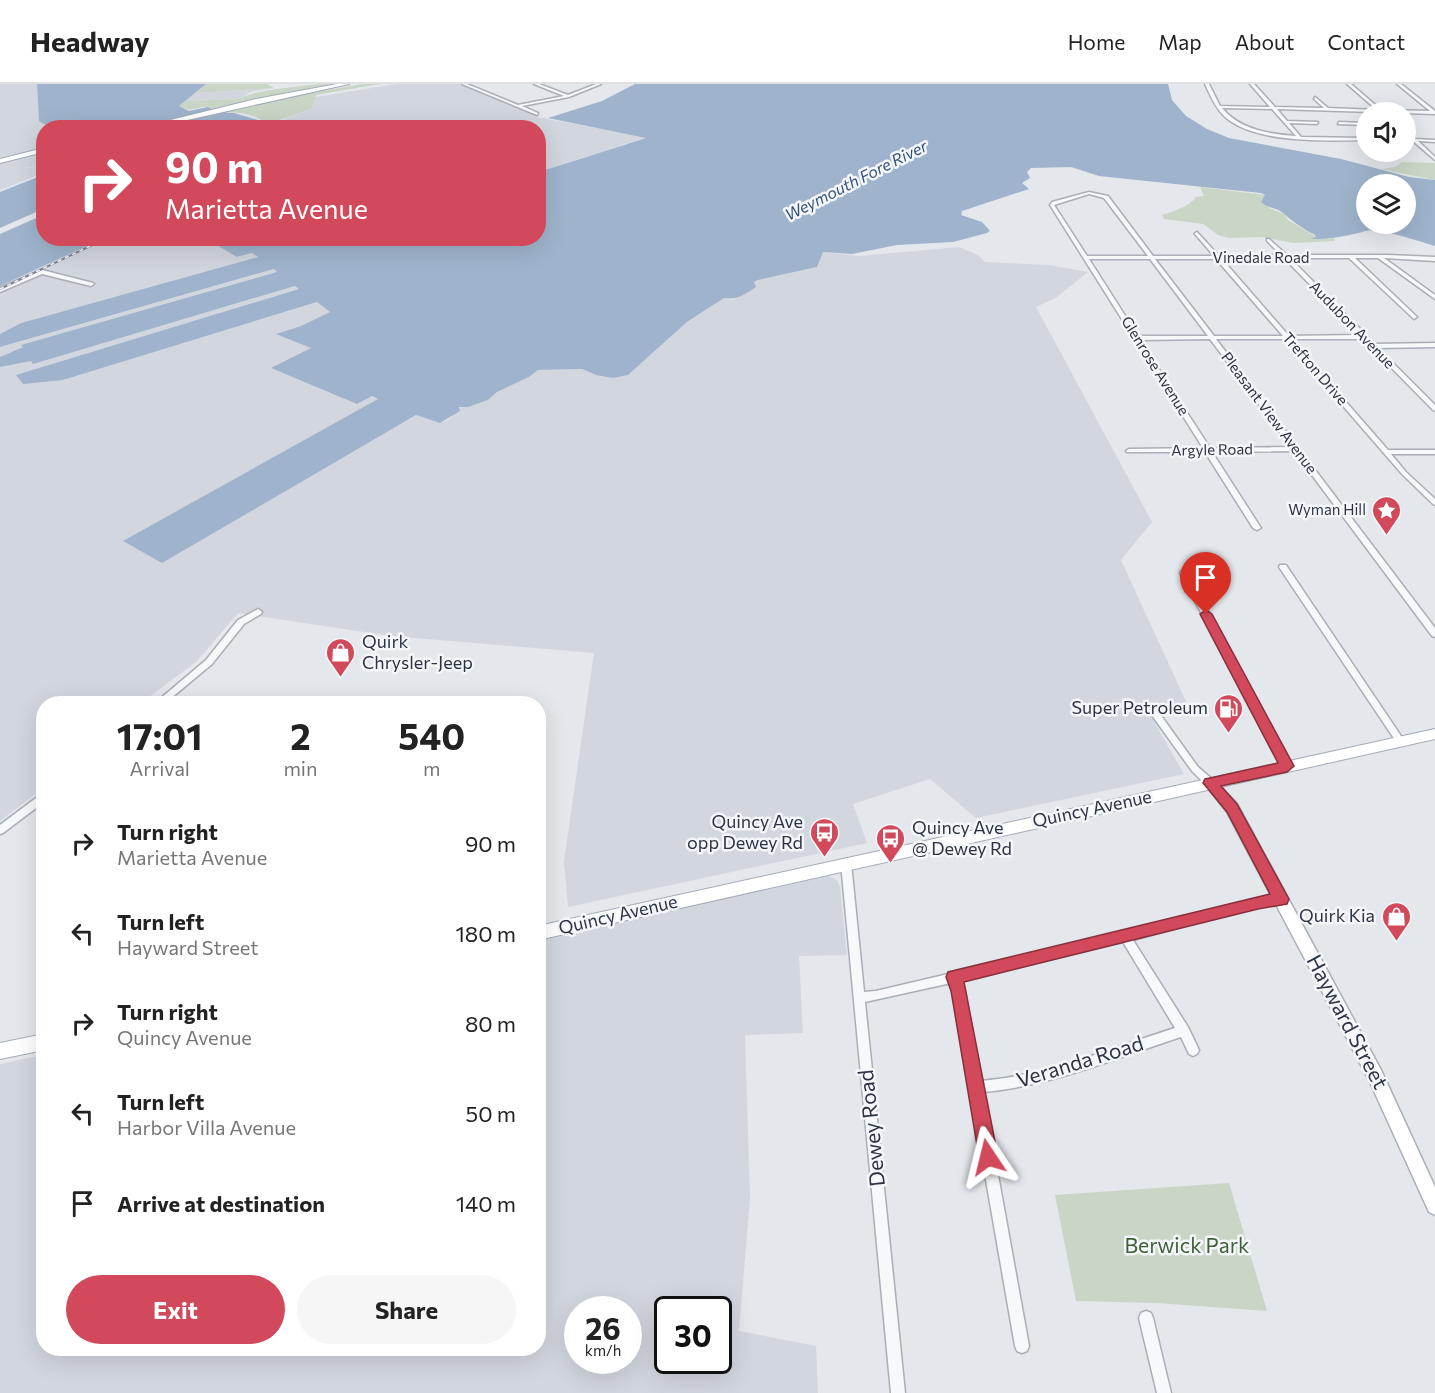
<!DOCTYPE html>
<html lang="en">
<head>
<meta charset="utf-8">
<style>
	body { margin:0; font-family:Commissioner,sans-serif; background:#f6f6f6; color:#222; height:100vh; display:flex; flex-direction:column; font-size:22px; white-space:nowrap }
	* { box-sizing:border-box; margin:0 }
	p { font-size:20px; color:#767676 }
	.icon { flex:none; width:33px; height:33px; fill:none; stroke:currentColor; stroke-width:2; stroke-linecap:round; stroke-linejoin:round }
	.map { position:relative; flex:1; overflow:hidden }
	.drawer { position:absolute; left:36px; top:612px; width:510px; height:660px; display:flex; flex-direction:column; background:#fff; border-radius:24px; box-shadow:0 6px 24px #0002 }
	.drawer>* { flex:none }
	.top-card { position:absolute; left:36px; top:36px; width:510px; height:126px; border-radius:24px; box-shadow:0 6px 24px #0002; background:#d1495b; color:#fff; overflow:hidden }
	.fabs { position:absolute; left:1356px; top:18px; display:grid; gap:12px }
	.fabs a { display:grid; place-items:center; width:60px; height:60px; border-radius:50%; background:#fff; box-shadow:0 6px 24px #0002; font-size:30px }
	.speed { position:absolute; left:564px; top:1212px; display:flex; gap:12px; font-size:30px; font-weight:700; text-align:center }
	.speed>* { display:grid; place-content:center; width:78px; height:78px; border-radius:50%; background:#fff; box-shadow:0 6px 24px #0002; line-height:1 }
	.speed small { font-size:15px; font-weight:400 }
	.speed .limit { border:3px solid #111; border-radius:9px; background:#fff; color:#111 }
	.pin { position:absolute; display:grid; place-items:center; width:51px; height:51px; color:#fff; margin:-62px -26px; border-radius:50% 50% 50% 0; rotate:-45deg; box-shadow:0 0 6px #0007 }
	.pin .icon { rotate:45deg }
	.me { position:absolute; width:66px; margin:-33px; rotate:350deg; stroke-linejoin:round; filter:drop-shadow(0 0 4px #0008) }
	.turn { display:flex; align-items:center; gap:21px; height:126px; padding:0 30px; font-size:27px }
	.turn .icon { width:78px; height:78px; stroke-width:2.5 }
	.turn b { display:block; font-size:42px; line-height:51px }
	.eta { display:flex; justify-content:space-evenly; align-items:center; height:102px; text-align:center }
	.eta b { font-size:36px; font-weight:700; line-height:42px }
	.button { display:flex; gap:12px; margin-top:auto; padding:12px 30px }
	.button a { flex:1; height:69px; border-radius:36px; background:#d1495b; color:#fff; font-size:24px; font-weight:700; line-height:69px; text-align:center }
	.button a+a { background:#f6f6f6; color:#222 }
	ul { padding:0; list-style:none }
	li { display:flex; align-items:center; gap:18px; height:90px; padding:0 30px }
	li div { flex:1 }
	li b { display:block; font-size:22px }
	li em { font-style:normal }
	header { display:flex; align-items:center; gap:36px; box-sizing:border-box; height:84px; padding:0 30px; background:#fff; border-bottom:2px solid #e0e0e0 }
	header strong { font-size:28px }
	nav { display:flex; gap:33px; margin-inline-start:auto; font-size:21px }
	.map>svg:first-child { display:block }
	.built { fill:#d2d6de; fill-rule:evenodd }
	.green { fill:#c9d6c5 }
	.water { fill:#9fb4cc; fill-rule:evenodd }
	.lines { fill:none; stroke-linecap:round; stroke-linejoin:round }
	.minor-casing { stroke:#a9aeb7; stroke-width:3 }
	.secondary-casing { stroke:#a9aeb7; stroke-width:3 }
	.primary-casing { stroke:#a3abb8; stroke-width:2 }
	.minor { fill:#f7f8fa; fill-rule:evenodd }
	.secondary { fill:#fff; fill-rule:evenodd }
	.primary { fill:#fff; fill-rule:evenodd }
	.rail-casing { stroke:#7d8696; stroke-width:2 }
	.rail { stroke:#f4f6f9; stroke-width:1.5; stroke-dasharray:4; stroke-linecap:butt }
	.route { fill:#d1495b; stroke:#882f3b; stroke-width:1.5 }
	.labels { text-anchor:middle; stroke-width:5; stroke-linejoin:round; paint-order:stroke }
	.far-street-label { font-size:15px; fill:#2b3445; stroke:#f4f6f9 }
	.far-poi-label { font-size:15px; fill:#2b3445; stroke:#f4f6f9; text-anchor:end }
	.far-water-label { font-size:16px; font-style:italic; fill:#34527a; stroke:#f4f6f9 }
	.poi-label { font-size:18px; fill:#2b3445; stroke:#f4f6f9; text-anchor:end }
	.street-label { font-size:18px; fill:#2b3445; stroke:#f4f6f9 }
	.near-street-label { font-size:21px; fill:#2b3445; stroke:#f4f6f9 }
	.near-park-label { font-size:21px; fill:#3f6138; stroke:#f4f6f9 }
</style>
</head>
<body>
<header>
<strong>Headway</strong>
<nav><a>Home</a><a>Map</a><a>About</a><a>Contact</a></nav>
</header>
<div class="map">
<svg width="1435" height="1309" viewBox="0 0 1435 1309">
	<rect width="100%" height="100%" fill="#e4e7ec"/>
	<!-- built -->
	<g class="built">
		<path d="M0 0H37L39 37 49 43 44 44 43 81 19 85 43 82V89L0 106Z"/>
		<path d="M397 0H459L537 33 647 53 539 88 538 44H261L311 25 315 13Z"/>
		<path d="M274 4 250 8 239 15 185 17 195 9Z"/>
		<path d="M102 155H206L237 173 252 169 258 173 21 239 0 250V202Z"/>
		<path d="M959 163 978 171 985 178 1049 181 1088 188 1057 213 1036 223 1152 438 1121 476 1188 622 1149 629 1184 690 976 734 930 695 853 720 867 759 568 823 564 777 594 569 391 552 238 529 197 577 141 619 44 620 43 704 0 737V283L18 278 31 277 33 279 296 202 300 205 17 291 63 296 317 218 330 228 301 242 277 250 312 264 272 284 378 315 371 357 417 331 440 339 450 335 458 324 488 316 497 308 529 293 538 286 582 285 596 291H628L687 238 724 214 733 216 758 196 817 183 823 168 859 172Z"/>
		<path d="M274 185 277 188 22 261 23 263 0 273V263Z"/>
		<path d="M828 792 837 796 840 803 847 871 799 872 803 949 745 951 750 1114 739 1247 816 1262 818 1309H0V980L43 971 44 1264H538L539 857ZM578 1226H628V1276H578ZM668 1226H718V1276H668Z"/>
	</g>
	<!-- green -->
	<g class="green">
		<path d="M206 0H267L274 4 195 9Z"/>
		<path d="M319 0H331L269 12 276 15 363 0H380L316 11 311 25 265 41C258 28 233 28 220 28 216 28 212 23 207 23 194 23 193 29 179 22L185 17 239 15C248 7 303 2 319 0Z"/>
		<path d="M1402 78 1435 79V96L1381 85 1395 83Z"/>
		<path d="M1200 103 1265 111 1264 114 1269 124 1284 130 1288 136 1320 155 1334 154 1335 157 1294 159 1261 153 1229 154 1218 151 1203 140 1164 135 1162 131C1174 127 1189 123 1196 113L1204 112Z"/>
		<path d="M1229 1099 1267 1227 1157 1219 1076 1217 1055 1111Z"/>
	</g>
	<!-- water -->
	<g class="water">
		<path d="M37 0H206L179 22 189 27 208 23 219 28 234 29 258 36 262 42 49 43 39 37Z"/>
		<path d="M635 0H1168L1172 16 1186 32 1207 45 1229 54 1341 75 1409 93 1435 96V162C1421 158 1381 144 1366 147 1355 150 1330 156 1311 155L1316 153 1315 151C1302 144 1293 138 1283 129 1276 123 1268 125 1261 118L1265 111 1261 109 1099 92 1071 83 1031 84 1027 88 1030 94 1022 99 1029 105 962 127 961 131 982 138 990 147 987 149 953 158 897 161 852 170 823 168 817 183 758 196 754 198 756 203C744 211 738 216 724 214L687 238 628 291 613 294 596 291 582 285 538 286 529 293 497 308 488 316 468 323H459L460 327 440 339 416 331 162 479 123 457 378 315 372 312 357 320 271 284 311 264 276 250 301 242 330 228 317 218 63 296 23 300 16 291 299 205 295 202 33 280 31 277 0 283V273L23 263 21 261 277 188 274 185 0 263V250L21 239 258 173 252 169 237 173 206 155 538 154 539 88 646 54 548 34 602 17ZM1406 100V140H1366V100Z"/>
		<path d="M43 91V125L0 144V108Z"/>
		<path d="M43 131 44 154 102 155 0 202V150Z"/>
	</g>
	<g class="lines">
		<defs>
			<g id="minor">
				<path d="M462 0H467L518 21 564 12 534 0H539L568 11 596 0H601L569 13 522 22 538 29 537 31Z"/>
				<path d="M1205 0H1209L1220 22 1270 23 1250 0H1254L1275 23 1324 24 1314 15 1315 13 1328 24 1377 26 1347 0H1351L1381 26 1430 27 1397 0H1401L1435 27V30L1277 25 1287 37 1318 38 1317 40 1289 39 1301 53 1366 54V56C1328 57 1253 60 1224 32 1215 23 1210 11 1205 0ZM1222 24 1272 25 1296 52C1270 50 1240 46 1222 24Z"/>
				<path d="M1339 38 1366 39V41L1338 40Z"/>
				<path d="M1406 48 1415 55 1435 56V58L1418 57 1435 73V76L1406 51Z"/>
				<path d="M1368 68H1372L1375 71 1372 72Z"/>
				<path d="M1089 108 1108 112 1153 172H1214L1195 150V149L1197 148 1219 172 1281 171 1267 157V155H1269L1287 171H1388L1435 173V177L1384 174 1435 211V215L1378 174H1355L1416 232 1417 233 1414 235 1349 174H1290L1375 260 1435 259V263L1378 264 1435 321V327L1433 326 1363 255H1291L1388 366H1435V370H1391L1406 388 1435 415V421L1433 420 1402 390 1285 255H1216L1435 544V553L1432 552 1294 367 1212 368 1261 444 1257 446 1253 444 1205 368H1127L1126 367 1129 365 1203 364 1050 121 1052 118ZM1089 110 1104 114 1148 172H1087L1054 121ZM1284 174 1359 251 1289 252 1222 175ZM1089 175H1150L1208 252H1138ZM1155 175H1216L1283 252H1214ZM1210 255 1291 363 1210 364 1140 256Z"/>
				<path d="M42 186 93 199 94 200 91 202 42 190 0 208V204Z"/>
				<path d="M1280 481H1286L1403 655 1405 657 1403 659H1397L1279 483Z"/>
				<path d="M1181 487H1187L1188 489 1292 682 1290 684H1284L1180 489Z"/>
				<path d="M258 525 262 528 261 530 244 540 212 580 164 620H154L206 576 238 536Z"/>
				<path d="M529 616 534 620H525L526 617Z"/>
				<path d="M1154 625 1157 626 1198 683 1213 696 1215 699 1213 702H1207L1192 687 1151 630 1150 628 1151 626Z"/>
				<path d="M44 708V718L3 749 0 750V741Z"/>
				<path d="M846 775 850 776 851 779 864 908 876 907 1126 848 1258 814 1281 811 1285 812 1286 815 1285 818 1258 822 1133 856 1188 943 1199 966 1197 970 1193 972 1189 970 1181 953C1116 974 1052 1002 983 1008L1029 1262 1027 1267 1022 1269 1017 1267 1015 1262 953 907 951 899 865 918 905 1309H891L841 779 842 776ZM1123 858 1175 944C1111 964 1049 991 981 997L965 907 961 897Z"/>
				<path d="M1146 1227 1151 1229 1153 1234 1171 1309H1157L1139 1234 1141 1229Z"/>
			</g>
			<path id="secondary" d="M1210 694 1214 696 1237 720 1381 986 1435 1103V1131L1429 1128 1369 996 1227 728 1204 699 1206 696Z"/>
			<g id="primary">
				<path d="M337 0H349L151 44H138L256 15Z"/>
				<path d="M44 64V68L0 79V75Z"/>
				<path d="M1435 645V655L538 856V842Z"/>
				<path d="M44 950V966L0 975V959Z"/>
			</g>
		</defs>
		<!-- minor casing -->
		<use href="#minor" class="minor-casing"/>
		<!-- secondary casing -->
		<use href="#secondary" class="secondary-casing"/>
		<!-- primary casing -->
		<use href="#primary" class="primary-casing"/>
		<!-- minor -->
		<use href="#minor" class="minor"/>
		<!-- secondary -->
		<use href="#secondary" class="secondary"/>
		<!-- primary -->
		<use href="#primary" class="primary"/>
		<defs>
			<path id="rail" d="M0 205 107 154"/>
		</defs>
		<!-- rail casing -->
		<use href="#rail" class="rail-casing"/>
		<!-- rail -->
		<use href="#rail" class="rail"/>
	</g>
	<!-- route -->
	<path class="route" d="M1206 526 1212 530 1294 682 1287 688 1221 702 1237 720 1289 815 1287 820 1258 825 964 898 998 1073 995 1080 988 1083 981 1080 979 1073 951 907 946 893 948 888 1270 810 1227 728 1203 699 1205 695 1210 694 1278 679 1200 530Z"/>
	<!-- icons -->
	<defs>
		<symbol id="sight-pin" viewBox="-11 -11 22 30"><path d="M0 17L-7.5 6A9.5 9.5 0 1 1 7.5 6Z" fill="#d1495b" stroke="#f4f6f9"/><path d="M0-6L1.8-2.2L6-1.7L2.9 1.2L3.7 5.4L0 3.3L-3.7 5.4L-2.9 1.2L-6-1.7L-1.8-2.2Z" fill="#fff"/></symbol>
		<symbol id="shop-pin" viewBox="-11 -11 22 30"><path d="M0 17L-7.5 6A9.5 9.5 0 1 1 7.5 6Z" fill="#d1495b" stroke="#f4f6f9"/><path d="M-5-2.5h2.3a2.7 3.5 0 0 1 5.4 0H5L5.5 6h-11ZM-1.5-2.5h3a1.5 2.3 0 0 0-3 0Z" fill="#fff"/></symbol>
		<symbol id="fuel-pin" viewBox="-11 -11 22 30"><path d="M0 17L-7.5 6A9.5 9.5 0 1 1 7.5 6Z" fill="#d1495b" stroke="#f4f6f9"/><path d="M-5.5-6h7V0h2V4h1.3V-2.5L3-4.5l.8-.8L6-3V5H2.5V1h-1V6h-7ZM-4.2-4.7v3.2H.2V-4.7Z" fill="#fff"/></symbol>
		<symbol id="bus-pin" viewBox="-11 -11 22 30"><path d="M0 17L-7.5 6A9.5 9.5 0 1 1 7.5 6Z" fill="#d1495b" stroke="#f4f6f9"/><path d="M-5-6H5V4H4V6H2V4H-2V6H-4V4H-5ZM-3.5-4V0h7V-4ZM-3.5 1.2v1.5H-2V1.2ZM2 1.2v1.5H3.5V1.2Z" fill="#fff"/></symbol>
	</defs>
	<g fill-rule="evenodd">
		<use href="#sight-pin" x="1370" y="410" width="33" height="45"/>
		<use href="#shop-pin" x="324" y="552" width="33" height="45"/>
		<use href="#fuel-pin" x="1212" y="608" width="33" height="45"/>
		<use href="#bus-pin" x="808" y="732" width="33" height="45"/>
		<use href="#bus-pin" x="874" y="738" width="33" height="45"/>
		<use href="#shop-pin" x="1380" y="816" width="33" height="45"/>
	</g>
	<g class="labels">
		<!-- far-street labels -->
		<g class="far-street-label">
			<text x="1261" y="179">Vinedale Road</text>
			<text transform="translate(1352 241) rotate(46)" y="5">Audubon Avenue</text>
			<text transform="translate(1155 282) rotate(58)" y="5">Glenrose Avenue</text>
			<text transform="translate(1315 285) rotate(49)" y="5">Trefton Drive</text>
			<text transform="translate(1269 329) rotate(53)" y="5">Pleasant View Avenue</text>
			<text transform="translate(1212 366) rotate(-1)" y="5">Argyle Road</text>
		</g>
		<!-- far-poi labels -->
		<g class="far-poi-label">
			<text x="1366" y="431">Wyman Hill</text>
		</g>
		<!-- far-water labels -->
		<g class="far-water-label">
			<text transform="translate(856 96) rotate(-27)" y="6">Weymouth Fore River</text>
		</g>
		<!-- poi labels -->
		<g class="poi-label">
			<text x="362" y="564" text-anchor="start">Quirk<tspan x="362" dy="21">Chrysler-Jeep</tspan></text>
			<text x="1208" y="630">Super Petroleum</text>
			<text x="803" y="744">Quincy Ave<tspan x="803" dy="21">opp Dewey Rd</tspan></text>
			<text x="912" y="750" text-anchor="start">Quincy Ave<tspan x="912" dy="21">@ Dewey Rd</tspan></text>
			<text x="1375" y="838">Quirk Kia</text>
		</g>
		<!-- street labels -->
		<g class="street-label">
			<text transform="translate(1092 725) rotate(-12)" y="6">Quincy Avenue</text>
			<text transform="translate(618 831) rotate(-13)" y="6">Quincy Avenue</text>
		</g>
		<!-- near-street labels -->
		<g class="near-street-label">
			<text transform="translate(1347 938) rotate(62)" y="7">Hayward Street</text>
			<text transform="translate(1080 978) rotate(-17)" y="7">Veranda Road</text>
			<text transform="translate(872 1044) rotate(-96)" y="7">Dewey Road</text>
		</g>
		<!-- near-park labels -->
		<g class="near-park-label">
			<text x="1187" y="1169">Berwick Park</text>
		</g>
	</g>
</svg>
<div class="fabs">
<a><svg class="icon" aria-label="sound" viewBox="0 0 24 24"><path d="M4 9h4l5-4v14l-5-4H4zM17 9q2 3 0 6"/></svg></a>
<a><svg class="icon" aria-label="layers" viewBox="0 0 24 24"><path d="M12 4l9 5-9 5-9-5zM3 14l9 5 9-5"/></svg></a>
</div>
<div class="speed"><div>26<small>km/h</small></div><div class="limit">30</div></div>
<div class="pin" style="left:1206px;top:530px;background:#d93025"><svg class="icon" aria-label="arrive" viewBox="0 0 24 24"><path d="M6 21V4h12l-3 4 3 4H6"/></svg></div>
<svg class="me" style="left:988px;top:1073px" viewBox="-20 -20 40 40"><path d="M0-17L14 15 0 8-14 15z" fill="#d1495b" stroke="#fff" stroke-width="4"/></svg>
<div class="top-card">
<div class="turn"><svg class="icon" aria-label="right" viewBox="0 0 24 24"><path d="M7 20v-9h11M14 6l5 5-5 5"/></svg><div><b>90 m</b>Marietta Avenue</div></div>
</div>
<section class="drawer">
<div class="eta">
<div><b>17:01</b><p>Arrival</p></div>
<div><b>2</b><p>min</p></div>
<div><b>540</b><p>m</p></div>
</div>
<ul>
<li><svg class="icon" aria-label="right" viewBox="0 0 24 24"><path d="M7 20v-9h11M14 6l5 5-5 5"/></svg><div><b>Turn right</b><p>Marietta Avenue</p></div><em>90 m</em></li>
<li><svg class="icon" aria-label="left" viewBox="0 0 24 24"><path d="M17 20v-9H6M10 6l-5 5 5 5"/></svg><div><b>Turn left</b><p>Hayward Street</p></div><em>180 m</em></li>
<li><svg class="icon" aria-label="right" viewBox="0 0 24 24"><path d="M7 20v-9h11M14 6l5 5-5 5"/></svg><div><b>Turn right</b><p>Quincy Avenue</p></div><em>80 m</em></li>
<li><svg class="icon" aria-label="left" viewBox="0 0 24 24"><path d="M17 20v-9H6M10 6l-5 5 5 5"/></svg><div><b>Turn left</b><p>Harbor Villa Avenue</p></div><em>50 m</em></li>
<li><svg class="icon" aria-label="arrive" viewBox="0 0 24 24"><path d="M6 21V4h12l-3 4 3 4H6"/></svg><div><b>Arrive at destination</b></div><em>140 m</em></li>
</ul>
<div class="button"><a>Exit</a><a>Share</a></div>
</section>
</div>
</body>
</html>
